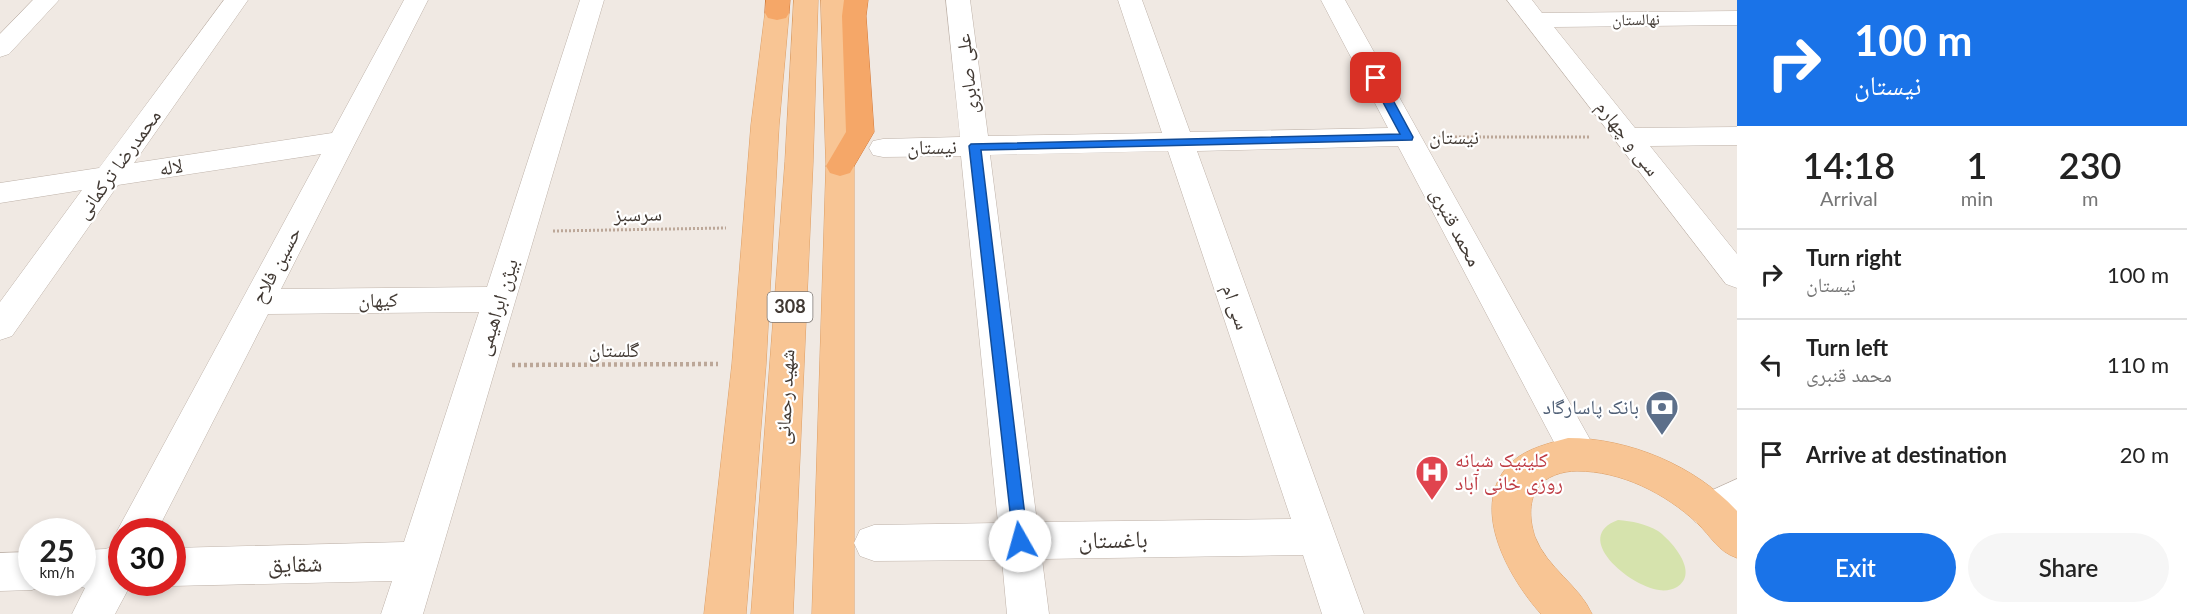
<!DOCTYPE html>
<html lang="en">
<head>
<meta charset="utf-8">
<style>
	body { margin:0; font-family:Lato,"Noto Naskh Arabic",sans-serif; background:#f6f6f6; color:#222; height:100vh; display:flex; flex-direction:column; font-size:22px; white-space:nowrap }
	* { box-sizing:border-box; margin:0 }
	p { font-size:20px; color:#767676 }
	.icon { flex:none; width:33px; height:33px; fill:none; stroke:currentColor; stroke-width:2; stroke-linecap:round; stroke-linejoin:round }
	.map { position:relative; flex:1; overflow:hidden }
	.details { display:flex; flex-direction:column; background:#fff; width:450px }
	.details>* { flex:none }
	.top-card { background:#1a73e8; color:#fff; overflow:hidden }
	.speed { position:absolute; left:18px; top:518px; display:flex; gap:12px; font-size:30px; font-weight:700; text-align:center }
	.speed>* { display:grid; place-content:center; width:78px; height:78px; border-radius:50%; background:#fff; box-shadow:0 3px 9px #0003; line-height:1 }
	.speed small { font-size:15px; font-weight:400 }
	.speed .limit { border:9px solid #d22; background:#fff; color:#111 }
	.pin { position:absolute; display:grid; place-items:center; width:51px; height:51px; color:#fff; margin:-26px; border-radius:12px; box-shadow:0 3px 9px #0006 }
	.me { position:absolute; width:66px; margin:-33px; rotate:353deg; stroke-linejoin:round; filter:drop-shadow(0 0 4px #0008) }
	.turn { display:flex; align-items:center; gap:21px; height:126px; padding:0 18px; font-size:27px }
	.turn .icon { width:78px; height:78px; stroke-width:2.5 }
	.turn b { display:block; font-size:42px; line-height:51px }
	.eta { display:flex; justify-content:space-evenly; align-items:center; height:102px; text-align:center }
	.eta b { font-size:36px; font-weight:600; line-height:42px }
	.cta { display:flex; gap:12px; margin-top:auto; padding:12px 18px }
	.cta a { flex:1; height:69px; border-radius:36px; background:#1a73e8; color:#fff; font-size:24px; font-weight:600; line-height:69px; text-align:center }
	.cta a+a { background:#f6f6f6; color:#222 }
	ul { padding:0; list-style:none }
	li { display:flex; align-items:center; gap:18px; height:90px; padding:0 18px; border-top:2px solid #e0e0e0 }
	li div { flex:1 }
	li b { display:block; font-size:22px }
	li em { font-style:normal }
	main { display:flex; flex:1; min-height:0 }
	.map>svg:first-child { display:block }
	.green { fill:#d6e3ad }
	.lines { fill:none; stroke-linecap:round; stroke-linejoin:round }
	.minor-casing { stroke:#beb2a9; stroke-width:1 }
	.major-casing { stroke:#dc9e65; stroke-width:1 }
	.highway-casing { stroke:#d37939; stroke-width:1 }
	.path-far1 { stroke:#bca798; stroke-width:3; stroke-dasharray:2 2; stroke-linecap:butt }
	.path { stroke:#bca798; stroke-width:4.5; stroke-dasharray:3 3; stroke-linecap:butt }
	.minor { fill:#fff; fill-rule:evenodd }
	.major { fill:#f8c594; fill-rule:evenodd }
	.highway { fill:#f5a768; fill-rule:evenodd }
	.route { fill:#1a73e8; stroke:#114b97; stroke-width:1.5 }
	.labels { text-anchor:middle; stroke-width:4.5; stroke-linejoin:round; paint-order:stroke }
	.far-street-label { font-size:16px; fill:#413933; stroke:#fff }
	.shield { fill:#fff; stroke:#7a7470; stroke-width:1.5 }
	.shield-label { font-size:18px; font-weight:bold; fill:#413933 }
	.street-label { font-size:20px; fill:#413933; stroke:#fff }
	.service-label { font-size:20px; fill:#4e5e75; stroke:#fff; text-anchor:end }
	.health-label { font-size:20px; fill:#be3a42; stroke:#fff; text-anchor:start }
	.near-street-label { font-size:24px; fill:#413933; stroke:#fff }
</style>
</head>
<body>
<main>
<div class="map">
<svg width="1737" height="614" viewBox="0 0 1737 614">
	<rect width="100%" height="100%" fill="#f0e9e3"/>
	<!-- green -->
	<path class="green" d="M1618 520C1632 521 1646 524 1658 531 1672 541 1700 573 1677 587 1672 590 1665 591 1659 590 1629 586 1571 537 1618 520Z"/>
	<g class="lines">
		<defs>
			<g id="minor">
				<path d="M33 0H59L9 54 0 57V34Z"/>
				<path d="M224 0H248L134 163 332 133 404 0H428L281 289 487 287 580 0H604L423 614H381L392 581 172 586 162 582H172V548L404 542 479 312 268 314 157 531H122V540L117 531 321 154 118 185 12 336 0 340V302L82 190 0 203V183L99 168Z"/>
				<path d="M946 0H970L988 136 1162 133 1118 0H1142L1190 132 1388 128 1321 0H1345L1592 443 1598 454 1592 465 1579 470 1566 465 1398 146 1197 151 1364 614H1322L1303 555 1042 559 1049 614H1007L1002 560 874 561 860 556 854 543 860 530 874 525 998 523 961 156 883 157 873 155 869 148 873 141 883 139 960 137ZM1168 151 1291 519 1037 522 990 155Z"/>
				<path d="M1507 0H1532L1542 13 1737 11V25L1554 27 1635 128 1737 127V145L1650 146 1737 254V288L1726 284Z"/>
				<path d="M1737 479V515L1709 528 1695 522 1690 510 1695 498Z"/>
				<path d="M122 541V582H135L131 584 115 614H72L85 588 67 582H82V550L106 549Z"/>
				<path d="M32 552V582H47L46 585 32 590 0 591V553Z"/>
			</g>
			<g id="major">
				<path d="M794 0H818L813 162 793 614H751L785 162Z"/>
				<path d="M821 0H845L854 166V614H812L826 166Z"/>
				<path d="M777 6 786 8 789 13 779 125 766 364 746 614H704L732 364 751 125 765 13 768 8Z"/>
				<path d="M1568 438C1629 438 1696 466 1737 511V558C1717 551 1712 537 1697 523 1665 493 1621 471 1577 471 1563 471 1545 476 1537 489 1528 503 1530 522 1535 537 1547 568 1579 585 1592 614H1541C1508 577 1466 503 1513 461 1528 448 1550 443 1568 438Z"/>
			</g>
			<g id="highway">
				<path d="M766 0H790L789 13 786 18 777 20 768 18 765 13Z"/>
				<path d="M844 0H868L866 16 874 132 850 173 840 176 830 173 826 166 846 132 842 16Z"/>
			</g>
		</defs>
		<!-- minor casing -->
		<use href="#minor" class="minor-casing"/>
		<!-- major casing -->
		<use href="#major" class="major-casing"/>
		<!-- highway casing -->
		<use href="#highway" class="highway-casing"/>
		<!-- path-far1 -->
		<g class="path-far1">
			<path d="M1439 137H1590"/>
			<path d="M553 231 726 228"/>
		</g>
		<!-- path -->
		<path class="path" d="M512 365 718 364"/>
		<!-- minor -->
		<use href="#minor" class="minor"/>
		<!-- major -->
		<use href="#major" class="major"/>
		<!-- highway -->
		<use href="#highway" class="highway"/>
	</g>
	<!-- route -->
	<path class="route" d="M1376 75 1381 78 1413 137 1412 140 981 150 1028 541 1025 547 1020 549 1014 547 969 146 971 144 1400 134 1370 78Z"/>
	<!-- icons -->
	<defs>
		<symbol id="bank-pin" viewBox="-11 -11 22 30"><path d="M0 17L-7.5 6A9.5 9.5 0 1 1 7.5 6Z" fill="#5c6f8a" stroke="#fff"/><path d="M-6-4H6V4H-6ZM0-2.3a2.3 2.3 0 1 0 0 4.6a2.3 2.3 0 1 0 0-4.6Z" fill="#fff"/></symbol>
		<symbol id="hospital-pin" viewBox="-11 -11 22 30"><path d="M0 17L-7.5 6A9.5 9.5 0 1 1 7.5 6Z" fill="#e0444e" stroke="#fff"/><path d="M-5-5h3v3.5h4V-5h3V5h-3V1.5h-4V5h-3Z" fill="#fff"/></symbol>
	</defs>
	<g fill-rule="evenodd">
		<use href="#bank-pin" x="1643" y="388" width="38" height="52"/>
		<use href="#hospital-pin" x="1413" y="453" width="38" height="52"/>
	</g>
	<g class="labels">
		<!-- far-street labels -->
		<g class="far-street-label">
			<text transform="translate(1636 19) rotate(-1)" y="6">نهالستان</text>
		</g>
		<!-- shield labels -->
		<rect class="shield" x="767.5" y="292" width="45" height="30" rx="4.5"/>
		<g class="shield-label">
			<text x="790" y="313">308</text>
		</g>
		<!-- street labels -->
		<g class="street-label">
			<text transform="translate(967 74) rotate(-96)" y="7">علی صابری</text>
			<text x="1454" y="144">نیستان</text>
			<text transform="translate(1628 138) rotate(52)" y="7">سی و چهارم</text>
			<text transform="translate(932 147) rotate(-1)" y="7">نیستان</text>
			<text transform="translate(118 164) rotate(-54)" y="7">محمدرضا ترکمانی</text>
			<text transform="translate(171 167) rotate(-9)" y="7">لاله</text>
			<text transform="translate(638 214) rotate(-1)" y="7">سرسبز</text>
			<text transform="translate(1456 227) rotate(62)" y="7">محمد قنبری</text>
			<text transform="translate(276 265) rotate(-62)" y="7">حسین فلاح</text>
			<text transform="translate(378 300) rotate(-1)" y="7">کیهان</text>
			<text transform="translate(497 307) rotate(-73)" y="7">بیژن ابراهیمی</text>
			<text transform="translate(1236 307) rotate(71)" y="7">سی ام</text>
			<text x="614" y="357">گلستان</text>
			<text transform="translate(785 397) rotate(-87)" y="7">شهید رحمانی</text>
		</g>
		<!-- service labels -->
		<g class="service-label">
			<text x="1639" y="414">بانک پاسارگاد</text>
		</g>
		<!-- health labels -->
		<g class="health-label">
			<text x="1455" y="467">کلینیک شبانه<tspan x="1455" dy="23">روزی خانی آباد</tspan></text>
		</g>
		<!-- near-street labels -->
		<g class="near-street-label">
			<text transform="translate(1113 540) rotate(-1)" y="8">باغستان</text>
			<text transform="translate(295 564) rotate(-1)" y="8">شقایق</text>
		</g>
	</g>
</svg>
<div class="speed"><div>25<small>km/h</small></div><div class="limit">30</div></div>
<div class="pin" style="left:1376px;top:78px;background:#d93025"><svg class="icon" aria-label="arrive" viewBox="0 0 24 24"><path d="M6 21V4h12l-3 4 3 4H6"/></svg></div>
<svg class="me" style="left:1020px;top:541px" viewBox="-20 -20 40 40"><circle r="19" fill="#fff"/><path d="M0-13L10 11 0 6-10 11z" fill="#1a73e8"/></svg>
</div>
<section class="details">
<div class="top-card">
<div class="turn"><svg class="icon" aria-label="right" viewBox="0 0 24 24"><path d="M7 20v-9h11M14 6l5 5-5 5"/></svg><div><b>100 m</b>نیستان</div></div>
</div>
<div class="eta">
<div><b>14:18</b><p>Arrival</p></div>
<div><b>1</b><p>min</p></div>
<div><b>230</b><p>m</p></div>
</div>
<ul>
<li><svg class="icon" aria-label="right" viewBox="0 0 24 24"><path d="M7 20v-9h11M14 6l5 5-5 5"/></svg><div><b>Turn right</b><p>نیستان</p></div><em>100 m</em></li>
<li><svg class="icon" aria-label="left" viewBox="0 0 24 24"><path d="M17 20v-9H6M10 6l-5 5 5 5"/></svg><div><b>Turn left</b><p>محمد قنبری</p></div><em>110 m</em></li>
<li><svg class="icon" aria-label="arrive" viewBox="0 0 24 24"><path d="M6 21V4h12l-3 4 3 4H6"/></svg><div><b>Arrive at destination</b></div><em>20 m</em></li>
</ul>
<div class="cta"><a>Exit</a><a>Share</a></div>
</section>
</main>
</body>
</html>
